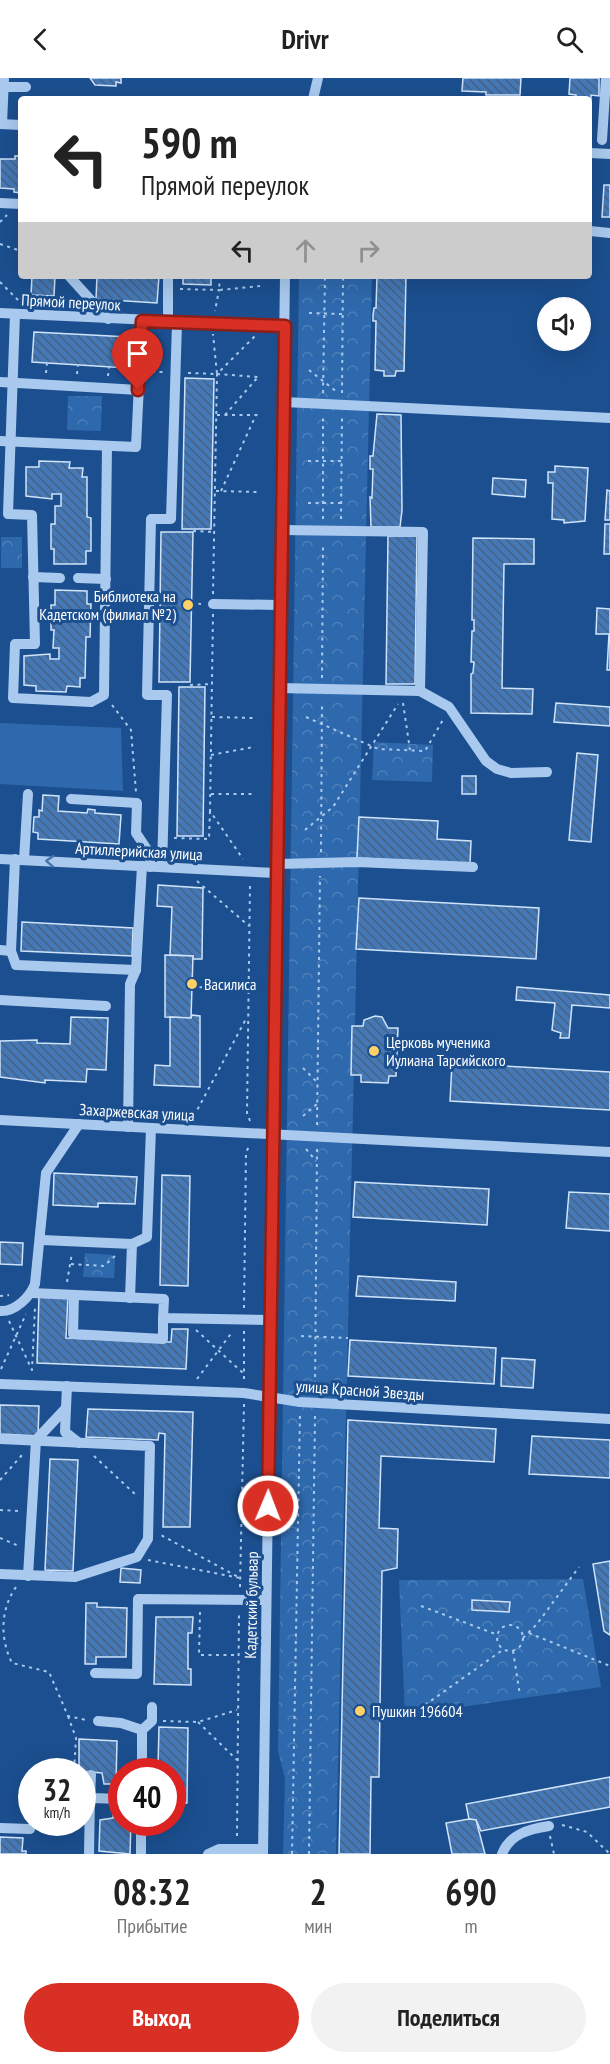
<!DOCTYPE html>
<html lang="ru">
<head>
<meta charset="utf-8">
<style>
	body { margin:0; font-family:"PT Sans Narrow",sans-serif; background:#f2f2f2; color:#222; height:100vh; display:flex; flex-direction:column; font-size:22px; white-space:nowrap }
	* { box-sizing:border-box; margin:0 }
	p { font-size:20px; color:#767676 }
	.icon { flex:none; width:33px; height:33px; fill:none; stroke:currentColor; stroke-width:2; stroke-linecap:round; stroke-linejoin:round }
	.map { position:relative; height:1776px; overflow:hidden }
	.drawer { display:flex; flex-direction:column; background:#fff; flex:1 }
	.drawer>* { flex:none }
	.top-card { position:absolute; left:18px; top:18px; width:574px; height:183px; border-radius:6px; box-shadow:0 6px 24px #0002; background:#fff; color:#222; overflow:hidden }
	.controls { position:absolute; left:537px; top:219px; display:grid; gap:12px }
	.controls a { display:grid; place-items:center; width:54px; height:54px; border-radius:50%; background:#fff; box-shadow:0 6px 24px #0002; font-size:30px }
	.speed { position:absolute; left:18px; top:1680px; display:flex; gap:12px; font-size:30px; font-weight:700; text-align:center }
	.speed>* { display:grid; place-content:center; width:78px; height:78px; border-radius:50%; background:#fff; box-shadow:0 6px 24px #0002; line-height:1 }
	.speed small { font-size:15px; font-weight:400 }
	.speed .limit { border:9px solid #d22; background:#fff; color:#111 }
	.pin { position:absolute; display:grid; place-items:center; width:51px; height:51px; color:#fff; margin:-62px -26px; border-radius:50% 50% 50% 0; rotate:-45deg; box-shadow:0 0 6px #0007 }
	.pin .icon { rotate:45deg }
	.me { position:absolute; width:66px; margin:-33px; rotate:1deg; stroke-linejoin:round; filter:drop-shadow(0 0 4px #0008) }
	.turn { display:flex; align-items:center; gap:21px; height:126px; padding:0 24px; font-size:27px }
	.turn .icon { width:78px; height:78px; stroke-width:2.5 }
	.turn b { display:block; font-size:42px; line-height:51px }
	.lanes { display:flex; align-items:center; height:57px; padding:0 24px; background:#0003; justify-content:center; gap:30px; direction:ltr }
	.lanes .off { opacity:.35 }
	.eta { display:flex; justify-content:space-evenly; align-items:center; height:102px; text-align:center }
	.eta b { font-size:36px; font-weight:700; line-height:42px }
	.primary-button { display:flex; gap:12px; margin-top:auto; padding:12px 24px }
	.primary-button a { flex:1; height:69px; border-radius:36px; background:#d93025; color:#fff; font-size:24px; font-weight:700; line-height:69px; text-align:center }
	.primary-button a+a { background:#f2f2f2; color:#222 }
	header { display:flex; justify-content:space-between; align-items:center; height:78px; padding:0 24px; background:#fff; font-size:27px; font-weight:700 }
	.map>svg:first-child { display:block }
	.grass { fill:#2e69ad }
	.park { fill:url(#park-crowns) }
	.building { fill:url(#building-back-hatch); stroke:#cfe3fa; stroke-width:1.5 }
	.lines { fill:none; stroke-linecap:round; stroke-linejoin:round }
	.path { stroke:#a9c9ee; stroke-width:2; stroke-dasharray:3 4.5; stroke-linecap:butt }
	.minor { stroke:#a9c9ee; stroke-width:10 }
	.oneway { stroke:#4674ac }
	.route-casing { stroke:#8d1f18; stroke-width:15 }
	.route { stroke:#d93025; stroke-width:10 }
	.poi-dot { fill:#ffd166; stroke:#1b4f8f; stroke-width:2 }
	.labels { text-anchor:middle; stroke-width:6; stroke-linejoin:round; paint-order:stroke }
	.street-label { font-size:16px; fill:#fff; stroke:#1b4f8f }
	.poi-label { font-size:16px; fill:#fff; stroke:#1b4f8f; text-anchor:start }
</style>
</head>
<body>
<header><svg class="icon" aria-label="back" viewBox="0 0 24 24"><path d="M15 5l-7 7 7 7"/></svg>Drivr<svg class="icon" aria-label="search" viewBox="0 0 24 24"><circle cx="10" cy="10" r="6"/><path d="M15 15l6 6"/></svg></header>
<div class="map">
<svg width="610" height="1776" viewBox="0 0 610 1776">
	<defs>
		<pattern id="park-crowns" width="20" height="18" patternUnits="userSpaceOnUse" patternTransform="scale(1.5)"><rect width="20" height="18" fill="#2e69ad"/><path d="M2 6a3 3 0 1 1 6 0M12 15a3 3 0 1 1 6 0" fill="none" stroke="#4d80b9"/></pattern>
		<pattern id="building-back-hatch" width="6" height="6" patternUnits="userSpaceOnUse" patternTransform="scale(1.5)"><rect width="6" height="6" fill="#4478b7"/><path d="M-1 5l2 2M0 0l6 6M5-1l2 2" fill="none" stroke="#486282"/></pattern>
	</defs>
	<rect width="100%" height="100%" fill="#1b4f8f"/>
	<!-- grass -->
	<path class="grass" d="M0 645 121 650 123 713 0 706Z"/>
	<!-- park -->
	<g class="park">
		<path d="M299 198H372L336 1776H283L285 1701 278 1673Z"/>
		<path d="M68 318H102L101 353 67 352Z"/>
		<rect x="1" y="459" width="21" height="31"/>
		<path d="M374 664 433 667 432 704 372 702Z"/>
		<path d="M85 1175 112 1177 115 1180 114 1200 83 1199Z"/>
		<path d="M583 1501 601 1609 405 1637 399 1502Z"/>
	</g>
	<!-- building -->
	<g class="building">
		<path d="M90 0H121V5L116 4V8L95 7Z"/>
		<path d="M463 0H521L520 17H486V14L462 13Z"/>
		<path d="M570 0H599V18L591 17V22L576 21V17L569 16Z"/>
		<path d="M15 78H21V115L14 114V111L0 110V81H15Z"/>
		<path d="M604 107H610V139H602Z"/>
		<path d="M32 198H55L54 218 31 217Z"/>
		<path d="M97 198H159L157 225 96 221Z"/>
		<path d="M183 198H211V207L183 206Z"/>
		<path d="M377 198H406L404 293H396L395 298H384V293L375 292 376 243H373V237L374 230H376Z"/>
		<path d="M34 254 129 259 127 290 32 284Z"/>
		<path d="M185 300 214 301 211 451H182Z"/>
		<path d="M377 336 401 337 402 432 400 449H371L370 419 372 420 373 391H370V378H373Z"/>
		<path d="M39 383 70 384 69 390H83L82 399H87V439L91 440V473H86V486H54V471H51V446H55V428H61V416H52V421L26 418V389H39Z"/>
		<path d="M555 388 588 390 585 443 564 445V442L552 441 553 405H548V394H555Z"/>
		<path d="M493 400 526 402 525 419 492 416Z"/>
		<path d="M607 412 610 413V442H605Z"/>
		<path d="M605 446H610V476H604Z"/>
		<path d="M161 454H193L190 604H159Z"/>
		<path d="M388 458H417L415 606H386Z"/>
		<path d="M473 460 534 461V486H504L502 610 533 611 532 636 471 635V596L473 595 474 584H471L472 553H474V542H472Z"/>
		<path d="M55 512 87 513V526H91L90 559H86L85 600H80V609L67 608 66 614 36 613V608L24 607V578L50 576V581H59V570H53L54 552H51V527H55Z"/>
		<path d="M597 530 610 531V592H607L609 556H596Z"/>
		<path d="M179 609H205L203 758H177Z"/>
		<path d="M556 625 610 629V648L554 644Z"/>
		<path d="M577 675 598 677 591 764 569 762Z"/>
		<rect x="462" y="698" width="14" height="18"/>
		<path d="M43 717 59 718 58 733 87 735 88 731 95 732V735L121 737 119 766 38 761V755L33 754 34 739H39V732L42 733Z"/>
		<path d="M359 739 438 743 437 761 471 763 470 786 357 780Z"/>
		<path d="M158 807 203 810 202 881H193V878L170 877 172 829 157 828Z"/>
		<path d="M359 820 539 830 536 881 356 871Z"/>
		<path d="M22 844 133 850 132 878 21 873Z"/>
		<path d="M165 877 193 878 191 940 165 939Z"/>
		<path d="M517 909 610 917V930L572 927 569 960H560L561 955 552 952 555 925 516 922Z"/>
		<path d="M192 937 200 938V1009L154 1007 155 987 170 988V939L191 940Z"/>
		<path d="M375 938 382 939 388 950H398L396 998H389L388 1005 361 1004V997H351L352 948H363L364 942Z"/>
		<path d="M71 939 108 940 106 992 87 991 86 1004 45 1002V1005L0 999V963L37 962V965L70 966Z"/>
		<path d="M452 985 610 994V1032L450 1023Z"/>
		<path d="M54 1095 137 1099 135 1126 98 1125V1129L53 1127Z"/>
		<path d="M162 1097 190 1098 188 1208 160 1207Z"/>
		<path d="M355 1104 489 1111 487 1147 353 1139Z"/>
		<path d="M569 1114 610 1116V1153L566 1150Z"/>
		<path d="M0 1164 23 1165 22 1187 0 1186Z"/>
		<path d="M358 1198 456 1204 455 1223 356 1218Z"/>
		<path d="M39 1217 68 1218 66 1260 171 1264 172 1251H188L186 1291 37 1285Z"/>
		<path d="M350 1262 496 1270 494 1306 348 1298Z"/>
		<path d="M502 1280 535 1282 533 1310 501 1308Z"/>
		<path d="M0 1327 39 1328 38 1358 0 1356Z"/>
		<path d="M88 1331 193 1334 190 1449H163L165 1356 159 1355 158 1362 86 1359Z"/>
		<path d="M348 1342 496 1351 494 1384 381 1378 379 1450 398 1451 397 1490 382 1493 379 1699H371L370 1776H339Z"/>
		<path d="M532 1358 610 1362V1400L529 1396Z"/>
		<path d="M50 1381 78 1382 73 1493 45 1492Z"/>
		<path d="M610 1483V1557L604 1553 593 1486Z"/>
		<path d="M121 1490 141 1492 140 1505 120 1504Z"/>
		<path d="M472 1522 510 1524 509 1534 472 1532Z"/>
		<path d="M86 1525H97V1529L127 1530 126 1579H96V1586H85Z"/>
		<path d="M156 1539H193L192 1555H188V1591H191V1607L154 1606Z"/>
		<path d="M159 1649 188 1650 187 1725H172V1694H161V1689H158Z"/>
		<path d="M79 1661 117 1663 116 1706H104L102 1695 79 1693Z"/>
		<path d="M610 1699V1729L481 1753 476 1742 469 1741 466 1726Z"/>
		<path d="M114 1731H122V1744H131L130 1776 99 1773 100 1742 113 1740Z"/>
		<path d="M469 1741 476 1742 485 1776H452L446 1745Z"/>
		<path d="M0 1759 23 1760 22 1773H26V1776H0Z"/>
	</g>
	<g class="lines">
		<!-- path -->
		<g class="path">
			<path d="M20 78 21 69"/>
			<path d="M0 144 7 137"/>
			<path d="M0 166 21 173"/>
			<path d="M220 198 219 212 260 208"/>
			<path d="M0 204 19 223"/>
			<path d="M180 211 219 212 215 233"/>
			<path d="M309 235 342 236"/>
			<path d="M309 292 337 314"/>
			<path d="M152 294H165"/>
			<path d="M46 295 47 285"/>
			<path d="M188 295 217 296 213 256"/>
			<path d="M77 296 78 287"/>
			<path d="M217 296 258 299"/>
			<path d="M108 298 109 289"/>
			<path d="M323 315 325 198"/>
			<path d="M342 315 343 198"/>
			<path d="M217 337H258"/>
			<path d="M225 337 258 299"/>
			<path d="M308 383H341"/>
			<path d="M216 413 257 414"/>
			<path d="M221 413 256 337"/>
			<path d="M308 425H341"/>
			<path d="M323 441V339"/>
			<path d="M341 441 342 339"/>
			<path d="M193 453 215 454"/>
			<path d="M213 516 217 296 255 258"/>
			<path d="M191 525 201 526"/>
			<path d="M213 536 210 733 243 781"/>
			<path d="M322 600 323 465"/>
			<path d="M190 607 212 606"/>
			<path d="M403 625 410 672"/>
			<path d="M112 627 131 652 136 714"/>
			<path d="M212 639 254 640"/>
			<path d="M306 639 378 671 425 673 444 640"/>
			<path d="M211 677 254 669"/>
			<path d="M211 716H253"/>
			<path d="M305 752 333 729 398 626"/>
			<path d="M174 760 209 761 210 733"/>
			<path d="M321 774 322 624"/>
			<path d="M197 803 249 848"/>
			<path d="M192 909 249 910"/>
			<path d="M303 990 318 1005"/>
			<path d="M194 1038 247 939"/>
			<path d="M303 1038 318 1025"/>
			<path d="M250 1043 247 1035 250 806"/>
			<path d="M317 1047 320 798"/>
			<path d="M306 1071 316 1083"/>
			<path d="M71 1186 104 1188 115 1178"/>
			<path d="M67 1204 72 1175"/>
			<path d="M0 1218 9 1217"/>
			<path d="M244 1230 246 1075 249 1068"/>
			<path d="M9 1243 32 1292 35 1230"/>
			<path d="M196 1252 243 1295"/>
			<path d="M244 1253V1305"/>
			<path d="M301 1258 348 1260"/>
			<path d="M1 1291 26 1236"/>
			<path d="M197 1301 233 1253"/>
			<path d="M315 1314 317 1071"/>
			<path d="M94 1378 136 1417"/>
			<path d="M0 1402 22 1377"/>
			<path d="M0 1432 20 1433"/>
			<path d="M0 1460 19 1468"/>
			<path d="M148 1482 240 1500 159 1456"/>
			<path d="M16 1509C0 1532 0 1561 12 1585L49 1594 68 1638 86 1642"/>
			<path d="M240 1509 244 1326"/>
			<path d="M421 1528 498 1557"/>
			<path d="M200 1534 199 1577H239"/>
			<circle cx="510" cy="1560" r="13"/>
			<path d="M529 1555 610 1588"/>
			<path d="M523 1560 537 1546 579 1489"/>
			<path d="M513 1573 520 1617"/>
			<path d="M425 1627 504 1571"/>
			<path d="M68 1638 76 1660 74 1694"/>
			<path d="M163 1643 198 1644 237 1632"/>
			<path d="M198 1644 237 1682"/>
			<path d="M562 1747 587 1754 610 1776"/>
			<path d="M237 1758 239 1533"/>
			<path d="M550 1758 554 1776"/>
			<path d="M292 1776 300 1335"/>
			<path d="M309 1776 315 1338"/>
		</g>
		<!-- minor -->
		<g class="minor">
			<path d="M4 9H26"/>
			<path d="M313 21 318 0"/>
			<path d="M0 46 21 47"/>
			<path d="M2 46 4 0"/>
			<path d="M602 62 606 0"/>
			<path d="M590 75 610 76"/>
			<path d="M0 125 21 126"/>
			<path d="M590 153 610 155"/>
			<path d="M69 198 108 241"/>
			<path d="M0 235 285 248"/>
			<path d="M15 236 8 436 32 437 35 566H15L13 620 91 624 104 617 107 368"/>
			<path d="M168 245V198"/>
			<path d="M0 304 139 312"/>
			<path d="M284 324 610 340"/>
			<path d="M0 363 136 369 142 243"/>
			<path d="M282 452 423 454 420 613"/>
			<path d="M33 499 60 500"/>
			<path d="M78 500 106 501"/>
			<path d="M213 526 280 527"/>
			<path d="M279 610 420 613 449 629 486 683 497 691 511 695 547 694"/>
			<path d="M71 721 137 725 136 755 150 776V789"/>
			<path d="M0 781 276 795"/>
			<path d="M24 782 28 716"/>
			<path d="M277 786 357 784 473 789"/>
			<path d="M162 789 167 617H147L151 441H171L177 245"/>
			<path d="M0 872 11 873 16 887 136 892"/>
			<path d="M11 873 15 781"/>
			<path d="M0 922 106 928"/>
			<path d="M0 1042 610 1074"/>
			<path d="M128 1049 130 906 136 892 142 788"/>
			<path d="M42 1162 132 1166 130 1220"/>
			<path d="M132 1166 147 1159 151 1050"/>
			<path d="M32 1215 164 1221 163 1240 270 1242"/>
			<path d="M74 1217 73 1256 163 1261V1240"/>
			<path d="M0 1233C15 1234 30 1219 35 1206L46 1095 79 1046"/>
			<path d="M0 1306 244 1315 300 1324 610 1341"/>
			<path d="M66 1330 65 1354 79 1365"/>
			<path d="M0 1361 150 1368 148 1461 137 1479 75 1499 0 1496"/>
			<path d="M28 1498 36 1362 66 1330 67 1308"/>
			<path d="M95 1595 137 1596 138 1521 266 1522"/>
			<path d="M98 1643 121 1645 142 1652V1694"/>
			<path d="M142 1652 152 1643V1629"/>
			<path d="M91 1697 90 1720 122 1721"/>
			<path d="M0 1750 30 1751"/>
			<path d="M89 1776 90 1720"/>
			<path d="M141 1776V1744"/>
			<path d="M208 1776 219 1771H263"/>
			<path d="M263 1776 285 198"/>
			<path d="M502 1776C510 1756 529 1751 549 1748"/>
		</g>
	</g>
	<!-- one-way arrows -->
	<defs><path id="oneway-chevron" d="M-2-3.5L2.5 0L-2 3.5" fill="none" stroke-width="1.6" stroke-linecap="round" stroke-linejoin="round" transform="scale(1.5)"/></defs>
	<use class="oneway" href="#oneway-chevron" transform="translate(50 783) rotate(-177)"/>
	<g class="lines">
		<defs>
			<path id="route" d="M138 312 142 243 285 248 268 1428"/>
		</defs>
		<!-- route casing -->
		<use href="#route" class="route-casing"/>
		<!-- route -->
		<use href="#route" class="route"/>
	</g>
	<!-- markers -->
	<g class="poi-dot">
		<circle cx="188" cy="527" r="6"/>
		<circle cx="192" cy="906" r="6"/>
		<circle cx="374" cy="973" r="6"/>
		<circle cx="360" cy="1633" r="6"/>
	</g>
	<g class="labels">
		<!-- street labels -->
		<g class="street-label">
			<text transform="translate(71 224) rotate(3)" y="6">Прямой переулок</text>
			<text transform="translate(139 773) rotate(3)" y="6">Артиллерийская улица</text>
			<text transform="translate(137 1034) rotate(3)" y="6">Захаржевская улица</text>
			<text transform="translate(360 1312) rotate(4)" y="6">улица Красной Звезды</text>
			<text transform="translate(251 1527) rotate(-89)" y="6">Кадетский бульвар</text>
		</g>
		<!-- poi labels -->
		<g class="poi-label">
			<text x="176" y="524" text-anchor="end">Библиотека на<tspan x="176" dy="18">Кадетском (филиал №2)</tspan></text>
			<text x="204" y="912">Василиса</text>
			<text x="386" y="970">Церковь мученика<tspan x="386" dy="18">Иулиана Тарсийского</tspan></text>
			<text x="372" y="1639">Пушкин 196604</text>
		</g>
	</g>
</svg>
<div class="controls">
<a><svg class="icon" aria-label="sound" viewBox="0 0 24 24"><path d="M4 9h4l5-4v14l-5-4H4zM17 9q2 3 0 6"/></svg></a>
</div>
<div class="speed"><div>32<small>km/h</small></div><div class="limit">40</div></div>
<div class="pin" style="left:138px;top:312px;background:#d93025"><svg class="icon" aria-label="arrive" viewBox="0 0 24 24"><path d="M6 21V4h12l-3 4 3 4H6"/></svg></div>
<svg class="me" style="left:268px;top:1428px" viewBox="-20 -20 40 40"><circle r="17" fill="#d93025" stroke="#fff" stroke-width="3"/><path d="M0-11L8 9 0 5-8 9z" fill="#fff"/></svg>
<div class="top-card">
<div class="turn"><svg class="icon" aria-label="left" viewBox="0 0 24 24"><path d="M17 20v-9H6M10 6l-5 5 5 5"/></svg><div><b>590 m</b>Прямой переулок</div></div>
<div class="lanes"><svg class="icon" aria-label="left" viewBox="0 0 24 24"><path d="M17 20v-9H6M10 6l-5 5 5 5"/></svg><svg class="icon off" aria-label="ahead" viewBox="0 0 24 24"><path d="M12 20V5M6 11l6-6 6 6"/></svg><svg class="icon off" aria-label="right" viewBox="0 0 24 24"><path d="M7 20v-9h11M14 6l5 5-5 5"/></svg></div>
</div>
</div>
<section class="drawer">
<div class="eta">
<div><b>08:32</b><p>Прибытие</p></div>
<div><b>2</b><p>мин</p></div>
<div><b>690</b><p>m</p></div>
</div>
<div class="primary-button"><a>Выход</a><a>Поделиться</a></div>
</section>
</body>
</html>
